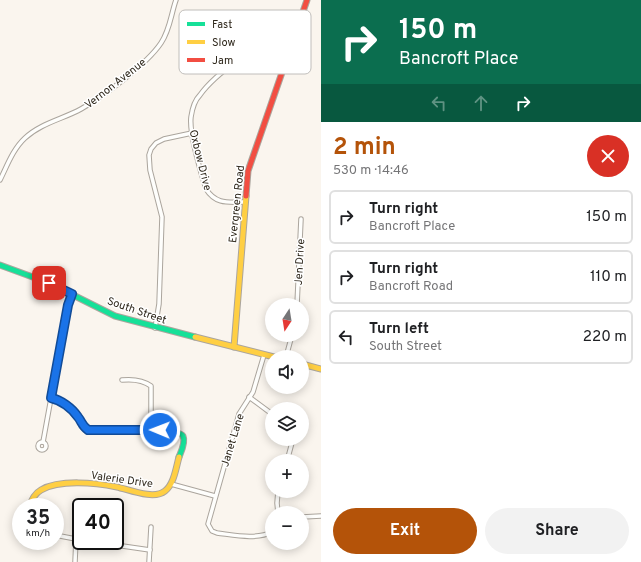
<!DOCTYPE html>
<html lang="en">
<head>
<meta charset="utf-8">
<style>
	body { margin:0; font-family:Overpass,sans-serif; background:#f2f2f2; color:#202124; height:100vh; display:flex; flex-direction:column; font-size:15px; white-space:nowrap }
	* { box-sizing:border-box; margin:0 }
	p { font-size:13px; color:#757577 }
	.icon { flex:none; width:22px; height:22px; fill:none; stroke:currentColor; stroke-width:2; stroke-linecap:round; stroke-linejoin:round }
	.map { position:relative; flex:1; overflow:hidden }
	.side { display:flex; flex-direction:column; background:#fff; width:320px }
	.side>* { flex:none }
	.banner { background:#0b6e4f; color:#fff; overflow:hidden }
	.needle { width:26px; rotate:192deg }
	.controls { position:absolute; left:265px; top:298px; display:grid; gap:8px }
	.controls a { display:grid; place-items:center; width:44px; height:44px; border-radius:50%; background:#fff; box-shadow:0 2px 10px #0003; font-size:20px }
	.speed { position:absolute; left:12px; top:498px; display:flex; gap:8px; font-size:20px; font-weight:700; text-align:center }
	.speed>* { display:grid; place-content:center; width:52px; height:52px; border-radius:50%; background:#fff; box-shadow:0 2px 10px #0003; line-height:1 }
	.speed small { font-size:10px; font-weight:400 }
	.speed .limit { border:2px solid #111; border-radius:6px; background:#fff; color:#111 }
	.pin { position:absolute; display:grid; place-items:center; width:34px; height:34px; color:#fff; margin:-17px; border-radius:8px; box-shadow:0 2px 6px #0006 }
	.me { position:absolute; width:44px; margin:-22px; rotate:271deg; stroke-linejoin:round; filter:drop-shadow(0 0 3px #0008) }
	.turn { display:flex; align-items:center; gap:14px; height:84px; padding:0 12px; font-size:18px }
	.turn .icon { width:52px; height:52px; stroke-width:2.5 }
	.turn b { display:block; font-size:28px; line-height:34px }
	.lanes { display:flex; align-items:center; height:38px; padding:0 12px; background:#0003; justify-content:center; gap:20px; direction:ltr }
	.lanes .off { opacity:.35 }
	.round { display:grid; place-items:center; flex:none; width:42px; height:42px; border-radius:21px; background:#f2f2f2 }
	.overview { display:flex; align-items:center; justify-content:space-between; height:68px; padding:0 12px }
	h1 { font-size:24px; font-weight:700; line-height:30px; color:#b45309 }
	.cta { display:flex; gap:8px; margin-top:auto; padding:8px 12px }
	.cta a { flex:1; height:46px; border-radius:24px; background:#b45309; color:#fff; font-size:16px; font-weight:700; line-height:46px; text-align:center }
	.cta a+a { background:#f2f2f2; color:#202124 }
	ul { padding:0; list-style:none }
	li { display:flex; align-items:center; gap:12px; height:54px; margin:0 8px 6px; padding:0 4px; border:2px solid #e0e0e0; border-radius:6px }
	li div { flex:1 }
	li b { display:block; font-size:15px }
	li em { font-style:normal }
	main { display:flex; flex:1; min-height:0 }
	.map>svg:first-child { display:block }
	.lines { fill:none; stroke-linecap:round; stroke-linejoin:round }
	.street-casing { stroke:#aba59d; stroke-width:5.5 }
	.fast-casing { stroke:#aba59d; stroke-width:7 }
	.slow-casing { stroke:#aba59d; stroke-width:7 }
	.jam-casing { stroke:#aba59d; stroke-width:7 }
	.street { stroke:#fefefc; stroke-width:3.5 }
	.fast { stroke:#16e098; stroke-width:5 }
	.slow { stroke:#ffcf43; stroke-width:5 }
	.jam { stroke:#f24e42; stroke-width:5 }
	.route-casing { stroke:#114b97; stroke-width:10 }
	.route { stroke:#1a73e8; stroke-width:7 }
	.labels { text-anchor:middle; stroke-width:3; stroke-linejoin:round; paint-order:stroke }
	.street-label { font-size:11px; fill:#2e271b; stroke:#fff }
	.key { fill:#fff; stroke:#c0bebb; stroke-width:1 }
	.key-label { font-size:11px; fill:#2e271b }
</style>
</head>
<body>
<main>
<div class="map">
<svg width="321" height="562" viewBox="0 0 321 562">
	<rect width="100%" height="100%" fill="#faf5ee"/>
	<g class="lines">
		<defs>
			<g id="street">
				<path d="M0 180C7 166 13 149 25 138 41 123 63 119 81 109 104 96 147 64 161 43 170 30 171 14 176 0"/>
				<path d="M245 202C229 202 216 205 206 189 201 173 189 133 191 117 192 110 195 100 200 95 207 85 223 70 234 64 244 59 276 53 288 54"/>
				<path d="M297 305 301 219"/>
				<path d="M155 328 159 304 162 217 150 170 149 155 151 149 156 143 164 139 192 133"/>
				<path d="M264 355 253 392 239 414 208 524 212 531 217 533C234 535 256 540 272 532"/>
				<path d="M286 357 292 335"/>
				<path d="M122 380C132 379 143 380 151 386V430"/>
				<path d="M249 397 272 414"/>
				<circle cx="42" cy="446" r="4"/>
				<path d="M43 442 68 305 72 295"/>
				<path d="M287 461 293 439"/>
				<path d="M171 484 215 496"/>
				<path d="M278 513 277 503 278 491"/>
				<path d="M302 517 321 516"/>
				<path d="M55 535 81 540"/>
				<path d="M88 541 150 550"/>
				<path d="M75 562 76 539"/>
				<path d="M149 562 151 527"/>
			</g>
			<g id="fast">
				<path d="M0 265 49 283 115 316 195 337"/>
				<path d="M51 397 59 400 69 408 88 430C102 430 178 426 183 436 186 442 181 452 179 457"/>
			</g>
			<g id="slow">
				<path d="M195 337 274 357"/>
				<path d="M234 347 246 196"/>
				<path d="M302 364 321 369"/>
				<path d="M29 507C32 500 34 494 41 490 60 479 96 483 117 487 130 490 154 500 165 491 174 484 176 468 179 457"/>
			</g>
			<path id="jam" d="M246 196 248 171 307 0"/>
		</defs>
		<!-- street casing -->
		<use href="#street" class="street-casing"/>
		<!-- fast casing -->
		<use href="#fast" class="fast-casing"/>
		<!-- slow casing -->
		<use href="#slow" class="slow-casing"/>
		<!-- jam casing -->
		<use href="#jam" class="jam-casing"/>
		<!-- street -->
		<use href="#street" class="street"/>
		<!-- fast -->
		<use href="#fast" class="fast"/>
		<!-- slow -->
		<use href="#slow" class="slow"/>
		<!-- jam -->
		<use href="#jam" class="jam"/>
	</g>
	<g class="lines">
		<defs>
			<path id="route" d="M49 283 72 294 68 305 51 398C61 400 72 408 78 417 82 422 82 426 88 430H160"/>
		</defs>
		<!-- route casing -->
		<use href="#route" class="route-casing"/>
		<!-- route -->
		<use href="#route" class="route"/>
	</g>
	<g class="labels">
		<!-- street labels -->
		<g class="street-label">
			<text transform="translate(115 83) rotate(-38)" y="4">Vernon Avenue</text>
			<text transform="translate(201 160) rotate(76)" y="4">Oxbow Drive</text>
			<text transform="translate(236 204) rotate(-84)" y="4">Evergreen Road</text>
			<text transform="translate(299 262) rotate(-87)" y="4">Jen Drive</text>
			<text transform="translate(137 310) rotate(19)" y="4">South Street</text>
			<text transform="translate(232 440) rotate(-73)" y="4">Janet Lane</text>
			<text transform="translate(122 479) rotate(8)" y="4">Valerie Drive</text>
		</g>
	</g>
	<!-- legend -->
	<rect x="179" y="10" width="132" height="64" rx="6" class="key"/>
	<rect x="187" y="22" width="18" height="4" fill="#16e098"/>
	<rect x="187" y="40" width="18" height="4" fill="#ffcf43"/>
	<rect x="187" y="58" width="18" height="4" fill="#f24e42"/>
	<g class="key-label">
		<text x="212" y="28">Fast</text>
		<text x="212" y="46">Slow</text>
		<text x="212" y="64">Jam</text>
	</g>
</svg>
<div class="controls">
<a><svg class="needle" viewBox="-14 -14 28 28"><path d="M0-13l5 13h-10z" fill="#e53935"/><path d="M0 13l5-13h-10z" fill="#757577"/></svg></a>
<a><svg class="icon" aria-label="sound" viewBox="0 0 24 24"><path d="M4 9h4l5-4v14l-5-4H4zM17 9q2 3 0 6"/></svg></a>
<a><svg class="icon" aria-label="layers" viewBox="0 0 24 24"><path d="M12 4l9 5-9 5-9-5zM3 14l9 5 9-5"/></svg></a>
<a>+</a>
<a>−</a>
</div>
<div class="speed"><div>35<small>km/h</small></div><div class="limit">40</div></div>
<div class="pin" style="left:49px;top:283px;background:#d93025"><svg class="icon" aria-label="arrive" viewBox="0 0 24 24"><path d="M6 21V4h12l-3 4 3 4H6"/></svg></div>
<svg class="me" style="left:160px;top:430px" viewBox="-20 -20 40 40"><circle r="17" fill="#1a73e8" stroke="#fff" stroke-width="3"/><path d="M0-11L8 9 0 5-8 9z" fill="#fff"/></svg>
</div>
<section class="side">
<div class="banner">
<div class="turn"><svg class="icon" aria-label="right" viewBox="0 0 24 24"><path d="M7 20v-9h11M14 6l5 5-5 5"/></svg><div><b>150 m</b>Bancroft Place</div></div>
<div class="lanes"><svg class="icon off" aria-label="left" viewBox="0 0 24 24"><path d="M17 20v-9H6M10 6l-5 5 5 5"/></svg><svg class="icon off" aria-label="ahead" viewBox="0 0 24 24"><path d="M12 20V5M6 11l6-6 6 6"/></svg><svg class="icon" aria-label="right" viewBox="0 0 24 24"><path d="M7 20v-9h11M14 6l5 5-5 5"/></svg></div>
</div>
<div class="overview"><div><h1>2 min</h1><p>530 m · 14:46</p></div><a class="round" style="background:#d93025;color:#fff"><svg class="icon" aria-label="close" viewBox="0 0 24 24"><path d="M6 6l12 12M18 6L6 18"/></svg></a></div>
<ul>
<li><svg class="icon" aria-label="right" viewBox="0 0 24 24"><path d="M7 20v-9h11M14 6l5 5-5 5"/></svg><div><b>Turn right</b><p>Bancroft Place</p></div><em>150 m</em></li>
<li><svg class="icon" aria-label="right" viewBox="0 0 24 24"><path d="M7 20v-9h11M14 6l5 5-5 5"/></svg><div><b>Turn right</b><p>Bancroft Road</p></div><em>110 m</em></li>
<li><svg class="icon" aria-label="left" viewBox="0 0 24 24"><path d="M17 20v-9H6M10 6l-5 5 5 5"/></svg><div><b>Turn left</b><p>South Street</p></div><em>220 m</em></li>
</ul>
<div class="cta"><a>Exit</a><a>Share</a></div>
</section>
</main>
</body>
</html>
